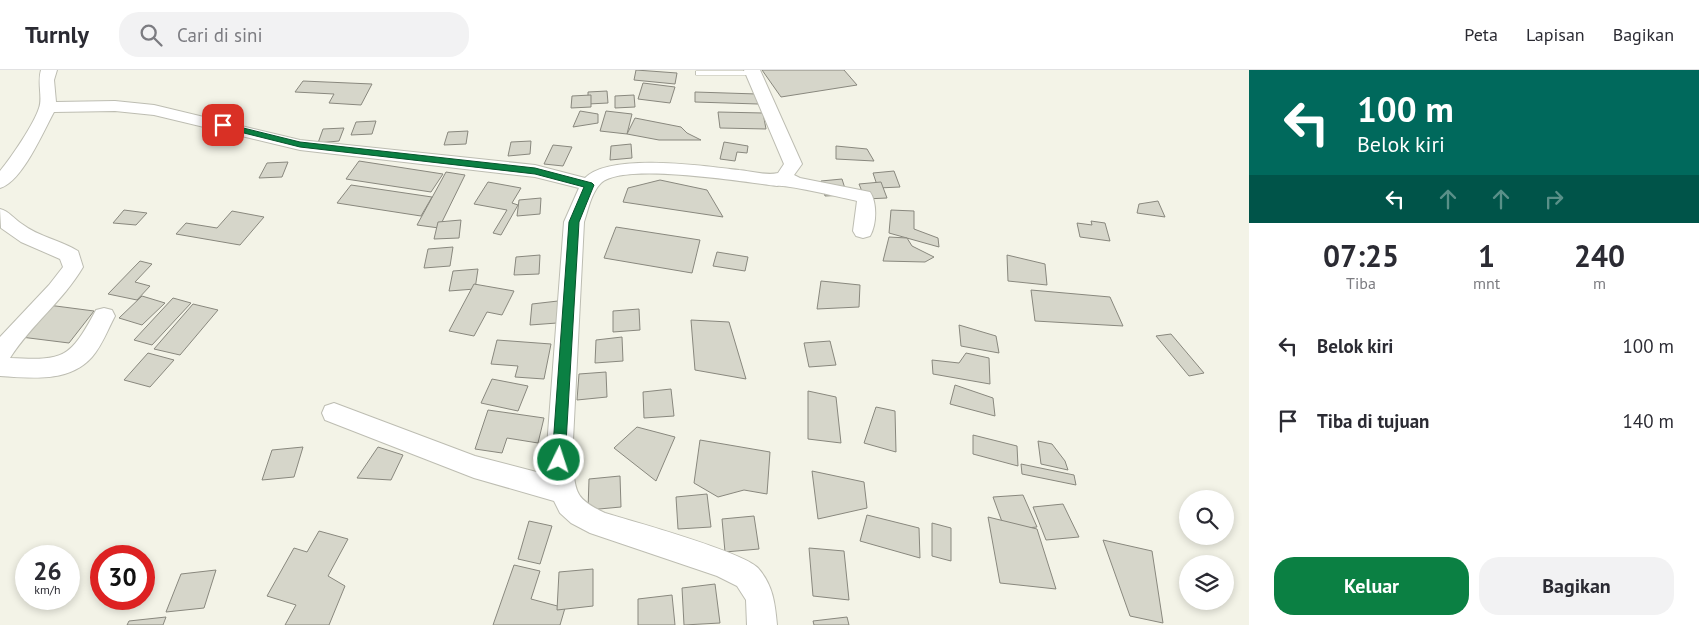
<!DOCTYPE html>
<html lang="id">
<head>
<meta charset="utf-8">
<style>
	body { margin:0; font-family:"PT Sans",sans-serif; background:#f2f2f3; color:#2b2b33; height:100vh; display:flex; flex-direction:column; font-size:19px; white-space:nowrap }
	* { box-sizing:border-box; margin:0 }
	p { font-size:16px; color:#7c7c81 }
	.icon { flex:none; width:28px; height:28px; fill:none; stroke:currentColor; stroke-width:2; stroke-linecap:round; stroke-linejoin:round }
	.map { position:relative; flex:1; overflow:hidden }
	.side { display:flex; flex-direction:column; background:#fff; width:450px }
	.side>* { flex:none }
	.banner { background:#00695c; color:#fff; overflow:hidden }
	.tools { position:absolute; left:1179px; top:420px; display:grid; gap:10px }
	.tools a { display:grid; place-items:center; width:55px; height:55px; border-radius:50%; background:#fff; box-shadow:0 2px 8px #0003; font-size:25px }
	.speed { position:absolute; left:15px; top:475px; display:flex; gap:10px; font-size:25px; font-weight:700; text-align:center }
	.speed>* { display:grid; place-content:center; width:65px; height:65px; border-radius:50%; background:#fff; box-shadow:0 2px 8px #0003; line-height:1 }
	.speed small { font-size:12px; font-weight:400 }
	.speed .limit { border:8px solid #d22; background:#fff; color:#111 }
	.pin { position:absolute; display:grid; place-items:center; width:42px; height:42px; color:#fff; margin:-21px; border-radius:10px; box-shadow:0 2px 8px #0006 }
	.me { position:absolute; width:55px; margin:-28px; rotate:4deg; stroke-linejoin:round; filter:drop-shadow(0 0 4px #0008) }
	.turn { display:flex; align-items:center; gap:18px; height:105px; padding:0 25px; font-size:22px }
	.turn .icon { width:65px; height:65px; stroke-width:2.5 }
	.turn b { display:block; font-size:35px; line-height:42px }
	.lanes { display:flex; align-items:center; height:48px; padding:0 25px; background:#0003; justify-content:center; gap:25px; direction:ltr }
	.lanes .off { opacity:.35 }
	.eta { display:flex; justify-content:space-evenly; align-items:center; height:85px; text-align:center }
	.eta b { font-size:30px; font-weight:700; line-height:35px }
	.primary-button { display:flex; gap:10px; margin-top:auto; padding:10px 25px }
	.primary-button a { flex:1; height:58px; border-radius:20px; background:#0b8043; color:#fff; font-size:20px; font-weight:700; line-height:58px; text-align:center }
	.primary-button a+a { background:#f2f2f3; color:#2b2b33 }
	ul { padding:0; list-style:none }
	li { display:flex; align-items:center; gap:15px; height:75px; padding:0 25px }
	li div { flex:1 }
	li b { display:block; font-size:19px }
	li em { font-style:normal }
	header { display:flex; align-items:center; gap:30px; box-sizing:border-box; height:70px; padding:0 25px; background:#fff; border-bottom:1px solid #e1e1e2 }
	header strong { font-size:24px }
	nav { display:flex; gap:28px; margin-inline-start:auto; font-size:18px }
	.search { width:350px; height:45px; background:#f2f2f3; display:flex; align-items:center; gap:12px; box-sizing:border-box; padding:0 18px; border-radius:20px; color:#7c7c81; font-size:19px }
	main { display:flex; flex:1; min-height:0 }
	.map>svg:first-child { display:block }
	.building { fill:#d6d6ca; stroke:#89887e }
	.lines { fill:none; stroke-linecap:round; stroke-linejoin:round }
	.service-casing { stroke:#bdbdb2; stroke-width:1 }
	.minor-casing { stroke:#bdbdb2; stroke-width:2 }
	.service { fill:#fff; fill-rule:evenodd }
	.minor { fill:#fff; fill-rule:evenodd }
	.route { fill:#0b8043; stroke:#07532c }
</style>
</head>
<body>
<header>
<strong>Turnly</strong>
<div class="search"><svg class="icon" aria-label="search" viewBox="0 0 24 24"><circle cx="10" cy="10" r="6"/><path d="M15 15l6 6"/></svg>Cari di sini</div>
<nav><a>Peta</a><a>Lapisan</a><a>Bagikan</a></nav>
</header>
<main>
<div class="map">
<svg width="1249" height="555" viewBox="0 0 1249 555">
	<rect width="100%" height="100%" fill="#f3f3e7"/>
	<!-- building -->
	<g class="building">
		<path d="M636 0 677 3 675 14 634 10Z"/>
		<path d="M762 0H844L857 15 781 27Z"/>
		<path d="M303 11 372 14 361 35 329 33 334 24 295 22Z"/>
		<path d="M643 13 675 17 670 33 638 29Z"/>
		<path d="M607 21 608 33 588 34V22Z"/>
		<path d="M695 22 757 24 758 34 695 32Z"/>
		<path d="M591 25V37L571 38 572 26Z"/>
		<path d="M634 25 635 37 615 38V26Z"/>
		<path d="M580 41 598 44V53L573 57Z"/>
		<path d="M606 41 632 44 627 64 600 61Z"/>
		<path d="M718 42 763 43 766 59 720 58Z"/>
		<path d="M635 48 681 57 687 63 701 70H659L627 64Z"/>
		<path d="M376 51 372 64 351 65 356 52Z"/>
		<path d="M344 58 339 71 318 73 323 59Z"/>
		<path d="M468 61 466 74 444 75 448 62Z"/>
		<path d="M531 71 530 84 508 86 511 72Z"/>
		<path d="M724 72 748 76 747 83 737 82 735 91 720 89Z"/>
		<path d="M631 74 632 88 610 90 611 76Z"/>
		<path d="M553 75 572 77 563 96 544 94Z"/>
		<path d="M836 76 867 79 874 91 836 89Z"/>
		<path d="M359 91 443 104 431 122 346 109Z"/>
		<path d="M288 92 282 107 259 108 267 93Z"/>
		<path d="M894 101 900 117 878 118 873 103Z"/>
		<path d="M446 102 465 105 439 158 417 155Z"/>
		<path d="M842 109 847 125 825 126 821 111Z"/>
		<path d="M660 110 707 120 723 147 623 132 628 118Z"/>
		<path d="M488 112 521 118 512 133 518 135 501 165 493 163 507 140 474 134Z"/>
		<path d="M881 112 887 128 865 129 859 114Z"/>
		<path d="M351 115 432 127 421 146 337 133Z"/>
		<path d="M541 128 540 144 517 146 519 130Z"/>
		<path d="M1158 131 1165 147 1137 143 1139 134Z"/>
		<path d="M124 140 147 143 136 155 113 153Z"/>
		<path d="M891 140 914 141V159L938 168 939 177 889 163Z"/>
		<path d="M232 141 264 147 240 175 176 164 186 153 217 158Z"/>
		<path d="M461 150 459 168 434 169 438 152Z"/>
		<path d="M1091 151 1105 153 1110 171 1080 167 1077 153 1092 155Z"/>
		<path d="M616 157 700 170 692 203 604 188Z"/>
		<path d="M889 167 907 168 912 176 934 187 925 192 883 191Z"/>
		<path d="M453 177 450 196 424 198 428 179Z"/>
		<path d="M717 182 748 187 745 201 713 196Z"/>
		<path d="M540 185 539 204 514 205 516 187Z"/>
		<path d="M1007 185 1045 194 1047 215 1008 211Z"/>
		<path d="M140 191 152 194 135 212 150 216 137 230 108 224Z"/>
		<path d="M478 199 475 219 449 221 453 201Z"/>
		<path d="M821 211 860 215 859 237 817 239Z"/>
		<path d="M474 214 514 221 502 245 487 242 474 266 449 261Z"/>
		<path d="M1031 220 1110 227 1123 256 1035 251Z"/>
		<path d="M142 226 165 233 142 255 119 248Z"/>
		<path d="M173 228 191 233 152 275 134 270Z"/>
		<path d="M558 231 557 253 530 255 532 234Z"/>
		<path d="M193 234 218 240 180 285 154 279Z"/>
		<path d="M48 235 94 241 69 273 21 267Z"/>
		<path d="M639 239 640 260 613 262V241Z"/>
		<path d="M691 250 729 252 746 309 695 300Z"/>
		<path d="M959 255 996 266 999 283 961 276Z"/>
		<path d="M1171 264 1204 303 1189 306 1156 266Z"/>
		<path d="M622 267 623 291 595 293 596 270Z"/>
		<path d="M497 270 551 274 544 309 515 307 518 296 491 294Z"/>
		<path d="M830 271 836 295 809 297 804 273Z"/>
		<path d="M148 283 174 290 150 317 124 310Z"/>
		<path d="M966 283 989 288 990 314 933 304 932 290 959 293Z"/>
		<path d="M606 302 607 327 577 330 579 304Z"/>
		<path d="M492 309 528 316 518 341 481 333Z"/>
		<path d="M955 315 993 328 995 346 950 334Z"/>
		<path d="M671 319 674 346 644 348 643 322Z"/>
		<path d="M808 321 836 327 841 373 808 369Z"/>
		<path d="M876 337 895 341 896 382 864 373Z"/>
		<path d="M488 340 544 348 538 373 507 368 502 383 475 379Z"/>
		<path d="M637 357 675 367 656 411 614 378Z"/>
		<path d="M973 365 1017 376 1018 396 973 384Z"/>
		<path d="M700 370 770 382 767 424 744 420 718 427 694 413Z"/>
		<path d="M1038 371 1052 374 1065 391 1068 400 1041 394Z"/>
		<path d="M303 377 294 407 262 410 272 380Z"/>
		<path d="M378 377 403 385 391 410 357 408Z"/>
		<path d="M1021 394 1074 405 1076 415 1022 404Z"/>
		<path d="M812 401 864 412 867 438 818 449Z"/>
		<path d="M620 406 621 437 588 440 589 409Z"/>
		<path d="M707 424 711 457 678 459 676 427Z"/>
		<path d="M1023 425 1037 457 1005 460 993 427Z"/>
		<path d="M1063 434 1079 467 1046 470 1033 437Z"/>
		<path d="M867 445 919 458 920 488 860 471Z"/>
		<path d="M754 446 759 479 725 482 722 449Z"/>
		<path d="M988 447 1037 459 1056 519 1000 513Z"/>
		<path d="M529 451 552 456 540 494 518 489Z"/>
		<path d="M932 453 951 458V491L932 486Z"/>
		<path d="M319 461 348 469 328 506 345 516 329 555H285L296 535 267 526 294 478 307 482Z"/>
		<path d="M1103 470 1152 481 1163 553 1130 546Z"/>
		<path d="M809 478 844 481 849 530 813 526Z"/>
		<path d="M514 495 540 501 531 529 565 538 560 555H493Z"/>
		<path d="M593 499V536L557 540 559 502Z"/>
		<path d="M216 500 204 538 166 542 181 504Z"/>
		<path d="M715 514 720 553 684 555 682 518Z"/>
		<path d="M672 525 675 555H638V529Z"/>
		<path d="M166 547 163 555H127L129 551Z"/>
		<path d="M847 547 849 555H814L813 551Z"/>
	</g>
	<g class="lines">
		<defs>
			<path id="service" d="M696 1H753L757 3 753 5H696Z"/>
			<g id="minor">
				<path d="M41 0H57L54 10 56 32 115 31 154 35 300 70 535 95 585 108C610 82 705 96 739 100 751 101 766 106 778 103L784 94 744 0H760L802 94 794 105 800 108 870 122C877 132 877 154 870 166L863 168 856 166 853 161 857 131C844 128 784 114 777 116 744 112 624 92 601 113 591 123 588 140 584 152L572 390C576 423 574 428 605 443 632 451 744 482 758 498 773 515 775 533 777 555H747L746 530 737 516 717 506 590 463 571 453 560 443 554 431 474 408 325 350 322 343 325 336 334 333 475 386 548 405 546 390 564 152 579 118 535 107 300 80 154 45 115 41 54 42C43 62 22 112 0 118V101C11 88 34 54 39 38 43 28 37 13 41 0Z"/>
				<path d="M0 139C9 141 14 149 22 154 39 167 60 170 78 181L83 197C63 231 31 255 10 288 65 291 70 288 96 240L104 238 112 240 115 246C108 259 102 276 92 287 69 313 31 308 0 306V267L49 215 63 197 60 189 21 172 1 158Z"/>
			</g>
		</defs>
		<!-- service casing -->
		<use href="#service" class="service-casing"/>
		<!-- minor casing -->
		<use href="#minor" class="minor-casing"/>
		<!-- service -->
		<use href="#service" class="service"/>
		<!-- minor -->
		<use href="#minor" class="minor"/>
	</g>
	<!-- route -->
	<path class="route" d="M223 53 300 72 535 98 592 113 594 115 579 152 565 390 563 394 559 395 554 394 552 390 569 152 584 117 535 104 300 77 220 57 218 55Z"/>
</svg>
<div class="tools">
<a><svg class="icon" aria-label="search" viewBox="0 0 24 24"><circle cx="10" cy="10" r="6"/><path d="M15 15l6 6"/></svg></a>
<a><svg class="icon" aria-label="layers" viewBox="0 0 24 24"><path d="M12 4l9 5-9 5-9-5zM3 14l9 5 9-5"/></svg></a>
</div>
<div class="speed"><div>26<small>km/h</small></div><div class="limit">30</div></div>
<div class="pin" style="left:223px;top:55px;background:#d93025"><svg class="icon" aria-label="arrive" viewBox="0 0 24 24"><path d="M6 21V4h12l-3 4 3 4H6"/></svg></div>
<svg class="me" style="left:559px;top:390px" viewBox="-20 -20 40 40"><circle r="17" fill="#0b8043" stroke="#fff" stroke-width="3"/><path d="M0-11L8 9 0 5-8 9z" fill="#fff"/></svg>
</div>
<section class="side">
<div class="banner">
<div class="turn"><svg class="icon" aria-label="left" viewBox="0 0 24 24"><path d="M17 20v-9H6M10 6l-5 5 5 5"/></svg><div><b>100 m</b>Belok kiri</div></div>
<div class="lanes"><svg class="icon" aria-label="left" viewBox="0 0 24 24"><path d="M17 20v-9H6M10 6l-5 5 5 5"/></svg><svg class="icon off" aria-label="ahead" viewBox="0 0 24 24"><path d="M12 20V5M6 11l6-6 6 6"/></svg><svg class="icon off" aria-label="ahead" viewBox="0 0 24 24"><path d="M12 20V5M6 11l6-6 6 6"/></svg><svg class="icon off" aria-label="right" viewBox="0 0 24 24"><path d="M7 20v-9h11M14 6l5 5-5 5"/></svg></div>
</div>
<div class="eta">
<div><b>07:25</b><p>Tiba</p></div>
<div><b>1</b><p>mnt</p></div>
<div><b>240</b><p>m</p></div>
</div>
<ul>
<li><svg class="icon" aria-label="left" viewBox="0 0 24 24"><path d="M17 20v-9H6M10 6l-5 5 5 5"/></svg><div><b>Belok kiri</b></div><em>100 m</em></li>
<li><svg class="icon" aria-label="arrive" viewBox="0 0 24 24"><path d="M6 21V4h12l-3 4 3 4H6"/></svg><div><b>Tiba di tujuan</b></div><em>140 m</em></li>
</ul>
<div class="primary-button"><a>Keluar</a><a>Bagikan</a></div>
</section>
</main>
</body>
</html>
